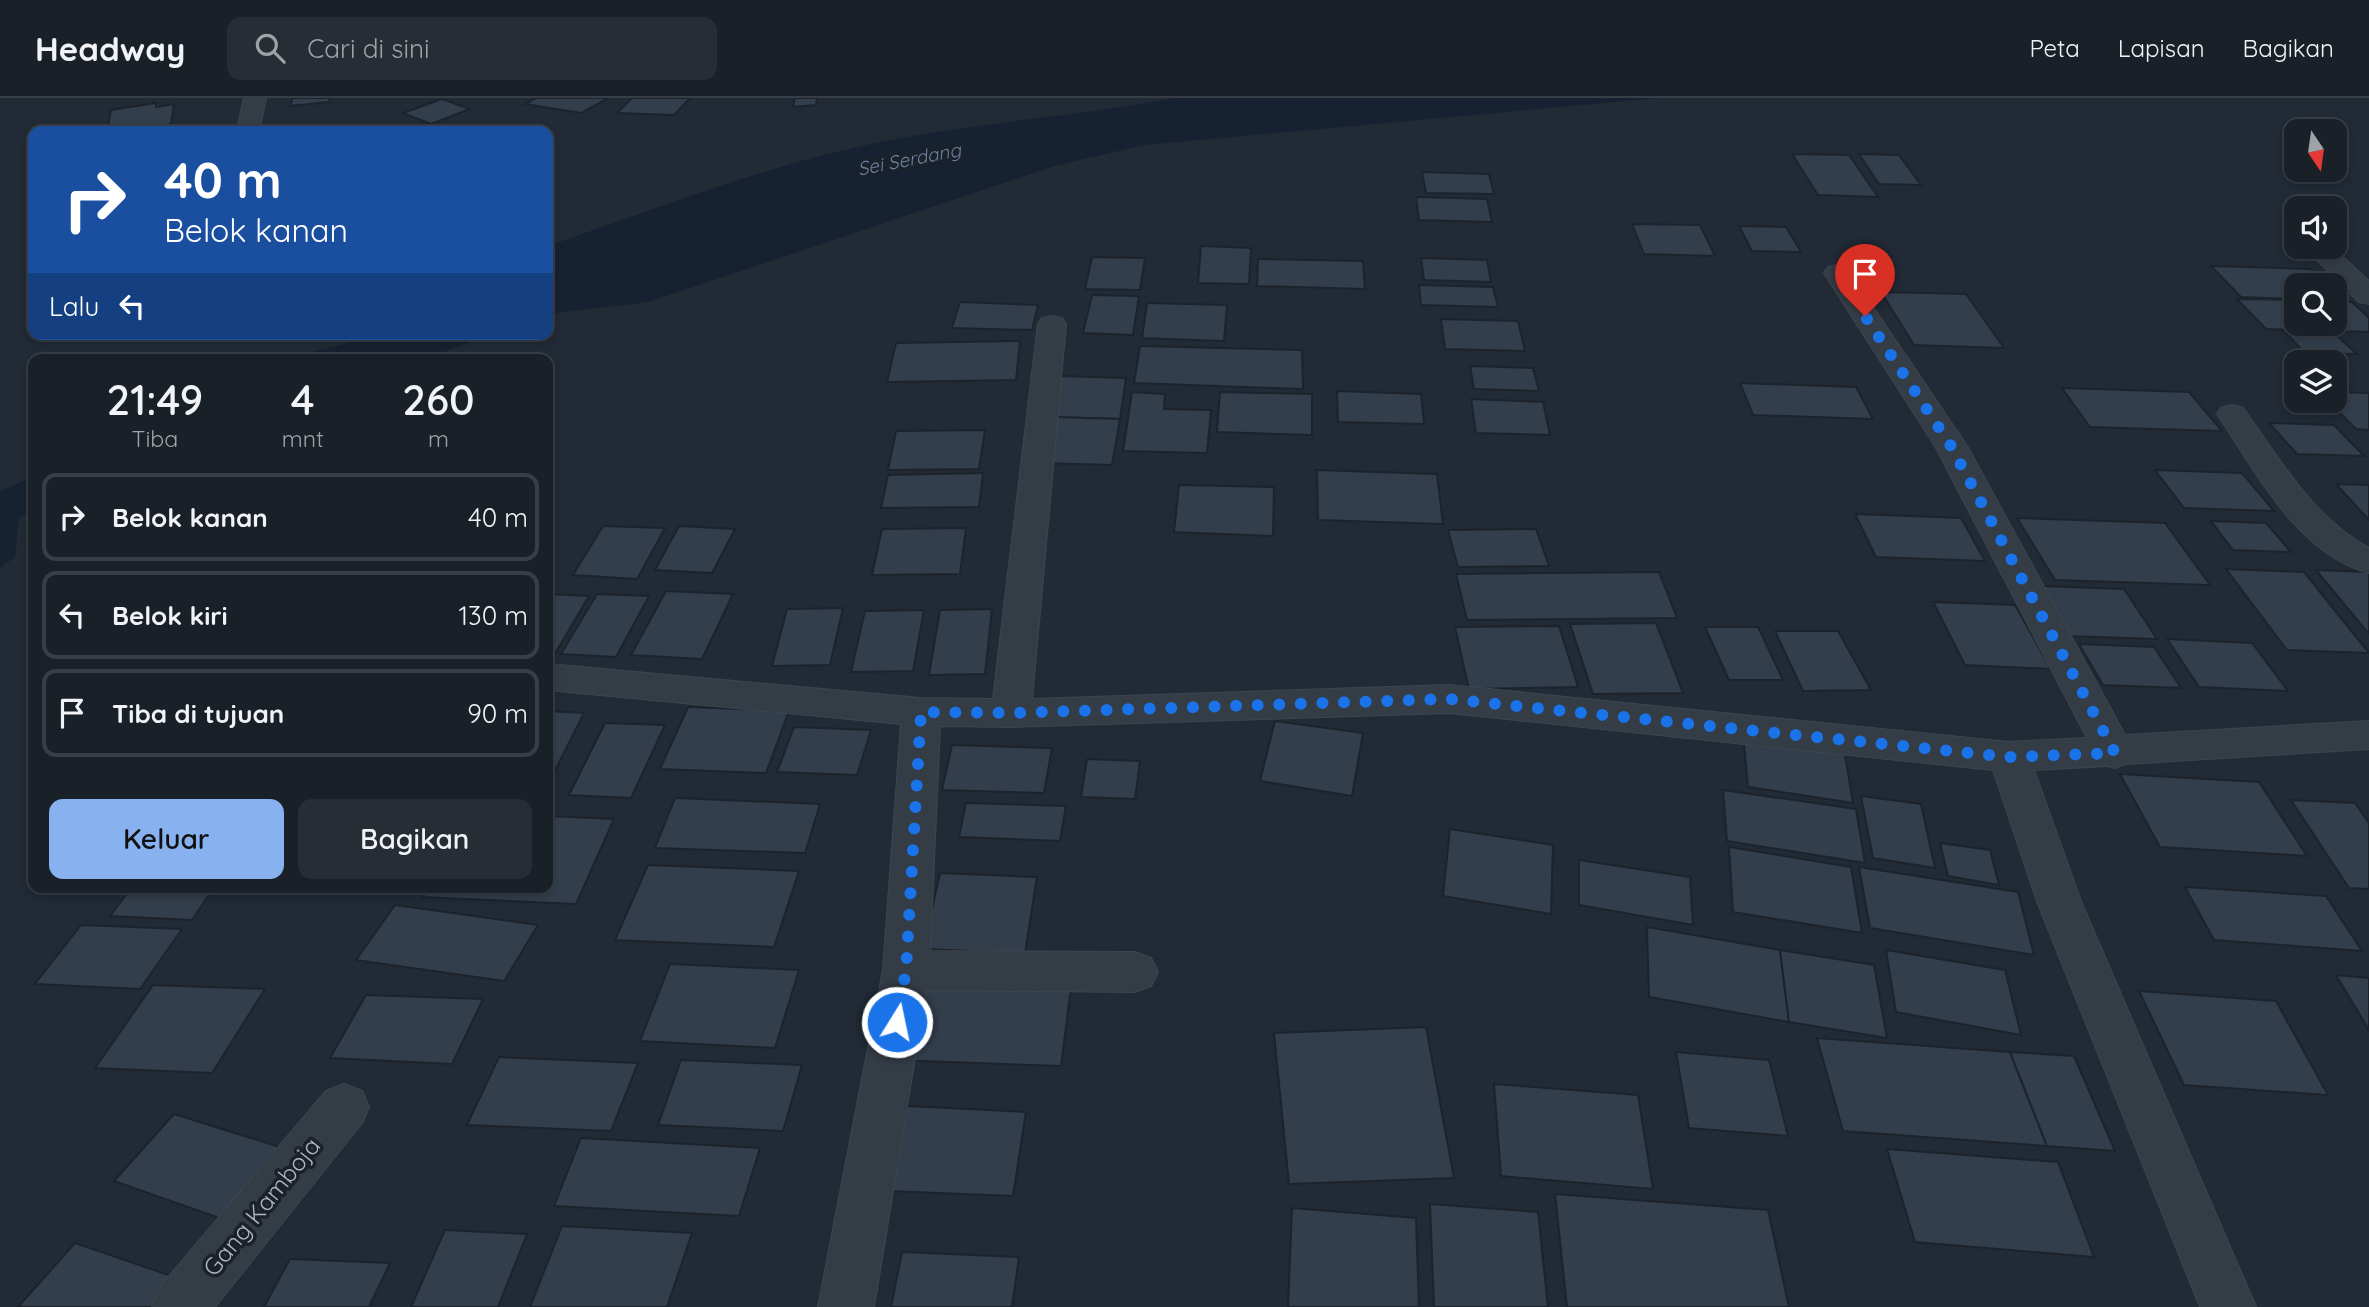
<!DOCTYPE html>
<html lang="id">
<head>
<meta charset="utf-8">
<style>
	body { margin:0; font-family:Quicksand,sans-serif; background:#262d34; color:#f1f3f6; height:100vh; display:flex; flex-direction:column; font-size:26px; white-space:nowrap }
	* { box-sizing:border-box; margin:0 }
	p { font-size:23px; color:#9fa3a8 }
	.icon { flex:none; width:38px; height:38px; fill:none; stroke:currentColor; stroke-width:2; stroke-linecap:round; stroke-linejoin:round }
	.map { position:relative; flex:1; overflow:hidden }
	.sheet { position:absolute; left:28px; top:256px; width:525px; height:539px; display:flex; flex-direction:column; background:#192028; border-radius:14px; box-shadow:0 4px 10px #0003,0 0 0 2px #373e45 }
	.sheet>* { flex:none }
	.banner { position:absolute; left:28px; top:28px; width:525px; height:214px; border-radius:14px; box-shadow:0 4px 10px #0003,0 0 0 2px #373e45; background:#1a4fa0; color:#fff; overflow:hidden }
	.needle { width:46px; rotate:167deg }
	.buttons { position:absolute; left:2284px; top:21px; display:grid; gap:14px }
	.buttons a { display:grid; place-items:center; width:63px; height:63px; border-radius:14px; background:#192028; box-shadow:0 4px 10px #0003,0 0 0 2px #373e45; font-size:35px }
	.pin { position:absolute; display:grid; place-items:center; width:60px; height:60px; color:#fff; margin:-72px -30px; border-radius:50% 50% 50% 0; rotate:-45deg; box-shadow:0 0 7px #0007 }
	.pin .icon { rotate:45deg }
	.me { position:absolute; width:77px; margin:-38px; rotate:10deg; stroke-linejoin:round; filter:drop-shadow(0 0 5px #0008) }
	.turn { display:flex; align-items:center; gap:24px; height:147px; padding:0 21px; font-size:32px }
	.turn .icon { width:91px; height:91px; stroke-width:2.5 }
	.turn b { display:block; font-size:49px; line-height:60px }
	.then { display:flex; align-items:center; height:66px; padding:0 21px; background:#0003; gap:14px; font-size:26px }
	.eta { display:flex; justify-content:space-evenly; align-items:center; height:119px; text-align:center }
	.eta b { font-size:42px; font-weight:600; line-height:49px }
	.cta { display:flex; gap:14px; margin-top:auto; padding:14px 21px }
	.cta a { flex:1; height:80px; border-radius:14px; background:#87b1ef; color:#111; font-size:28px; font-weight:600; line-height:80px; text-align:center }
	.cta a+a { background:#262d34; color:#f1f3f6 }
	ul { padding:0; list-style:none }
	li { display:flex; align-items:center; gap:21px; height:88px; margin:0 14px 10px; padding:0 7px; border:4px solid #373e45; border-radius:14px }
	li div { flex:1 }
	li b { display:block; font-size:26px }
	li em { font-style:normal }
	header { display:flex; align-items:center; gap:42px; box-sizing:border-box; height:98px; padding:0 35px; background:#192028; border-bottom:2px solid #373e45 }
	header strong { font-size:33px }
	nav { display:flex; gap:38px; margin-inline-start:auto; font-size:24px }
	.search { width:490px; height:63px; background:#262d34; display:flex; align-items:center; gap:18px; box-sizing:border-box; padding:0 24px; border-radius:14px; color:#9fa3a8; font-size:26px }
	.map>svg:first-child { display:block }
	.water { fill:#162131 }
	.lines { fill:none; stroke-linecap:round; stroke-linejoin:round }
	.river { fill:#162131; fill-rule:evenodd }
	.building { fill:#333e4c; stroke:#1c232c; stroke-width:2 }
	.minor-casing { stroke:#3e454f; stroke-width:2 }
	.minor { fill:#343c46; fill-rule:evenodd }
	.route { stroke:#1a73e8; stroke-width:12; stroke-dasharray:0 21.6 }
	.labels { text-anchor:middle; stroke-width:7; stroke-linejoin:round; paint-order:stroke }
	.far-water-label { font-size:19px; font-style:italic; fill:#6a819f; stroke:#1a212a }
	.near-street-label { font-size:24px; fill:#afb7c3; stroke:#1a212a }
</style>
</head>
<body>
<header>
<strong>Headway</strong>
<div class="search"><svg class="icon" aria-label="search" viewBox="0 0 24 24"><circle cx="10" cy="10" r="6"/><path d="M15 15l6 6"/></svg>Cari di sini</div>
<nav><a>Peta</a><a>Lapisan</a><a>Bagikan</a></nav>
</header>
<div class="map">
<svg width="2369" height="1209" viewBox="0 0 2369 1209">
	<rect width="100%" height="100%" fill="#212a35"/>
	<!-- water -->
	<g class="water">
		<path d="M1212 0H1659L1144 47 1058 67 648 204 548 216V193L756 118 1039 32Z"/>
		<path d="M385 236H491L426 261H285Z"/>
		<path d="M33 379V412L19 419 15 459 0 470V393Z"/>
	</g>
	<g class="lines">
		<!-- river -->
		<path class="river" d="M1174 0H1313L1304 13 1119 47 951 68 881 83 799 107 574 187 548 194V148C654 112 761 69 871 46 971 25 1074 19 1174 0Z"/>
	</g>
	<!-- building -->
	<g class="building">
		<path d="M293 0H330L329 4 290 8Z"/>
		<path d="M536 0H608L581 15 525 6Z"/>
		<path d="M632 0H690L674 17 617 15Z"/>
		<path d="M795 0H817L816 7 793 9Z"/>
		<path d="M442 1 470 11 431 26 403 15Z"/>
		<path d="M156 5V9L174 6 171 26 127 33H107L111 12Z"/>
		<path d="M1792 56 1849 57 1878 99 1818 97Z"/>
		<path d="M1859 56 1899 57 1921 87 1879 86Z"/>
		<path d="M1422 74 1489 76 1494 96 1426 95Z"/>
		<path d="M1416 99 1487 101 1492 124 1419 122Z"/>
		<path d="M1632 126 1700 127 1715 158 1644 156Z"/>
		<path d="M1739 128 1786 129 1801 154 1752 153Z"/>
		<path d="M1201 148 1251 150 1249 186 1198 185Z"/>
		<path d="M1092 159 1145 160 1140 192 1085 191Z"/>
		<path d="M1421 160 1487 162 1491 184 1424 182Z"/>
		<path d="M1258 161 1363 163 1365 191 1257 188Z"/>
		<path d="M2211 168 2311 171 2329 187H2296V201L2241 199Z"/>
		<path d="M1419 187 1493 189 1498 209 1421 207Z"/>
		<path d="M1881 194 1966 196 2004 250 1914 247Z"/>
		<path d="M1092 197 1139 198 1133 237 1083 235Z"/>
		<path d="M2237 201 2296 202V226H2334V203L2352 204 2369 220V234L2266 231Z"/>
		<path d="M960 204 1038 207 1032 232 952 230Z"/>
		<path d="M1147 205 1227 207 1224 243 1142 240Z"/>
		<path d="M1441 221 1518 223 1525 253 1445 251Z"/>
		<path d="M2286 235 2336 237 2357 256 2305 255Z"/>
		<path d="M1020 243 1016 282 887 284 896 245Z"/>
		<path d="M1140 248 1302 252 1303 291 1134 285Z"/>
		<path d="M1470 268 1533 270 1539 293 1474 291Z"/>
		<path d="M1061 278 1126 280 1120 321 1052 319Z"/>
		<path d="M1740 285 1856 289 1873 321 1753 317Z"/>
		<path d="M2062 290 2189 294 2222 333 2090 329Z"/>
		<path d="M1337 293 1421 296 1424 326 1338 324Z"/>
		<path d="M1132 294 1165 296 1164 311 1211 312 1207 355 1123 353Z"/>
		<path d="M1220 294 1312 296V337L1217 334Z"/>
		<path d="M2334 294 2369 295V332L2356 331 2328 303H2334Z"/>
		<path d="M1471 301 1543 304 1550 337 1476 335Z"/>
		<path d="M1052 319 1120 321 1112 367 1041 365Z"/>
		<path d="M2269 325 2334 327 2364 358 2297 356Z"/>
		<path d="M985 332 979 371 888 372 896 333Z"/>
		<path d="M1317 372 1437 376 1443 426 1318 422Z"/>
		<path d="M2155 372 2242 375 2274 413 2184 410Z"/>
		<path d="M983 375 979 409 881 410 888 377Z"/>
		<path d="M2336 386 2369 387V422Z"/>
		<path d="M1179 387 1274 389 1273 438 1174 434Z"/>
		<path d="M1855 416 1961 420 1985 463 1876 459Z"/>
		<path d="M2017 420 2165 425 2210 487 2055 482Z"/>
		<path d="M2211 423 2266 425 2291 454 2233 452Z"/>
		<path d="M603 428 665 430 637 481 573 477Z"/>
		<path d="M679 428 735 431 712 475 655 472Z"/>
		<path d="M966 430 960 476 872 477 882 431Z"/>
		<path d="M1536 431 1549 468 1458 469 1448 432Z"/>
		<path d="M2226 471 2304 474 2369 555 2287 552Z"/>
		<path d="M2316 472 2369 474V536Z"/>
		<path d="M1659 474 1677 520 1467 522 1456 476Z"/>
		<path d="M2038 488 2124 491 2157 541 2068 538Z"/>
		<path d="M666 493 733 496 702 561 631 557Z"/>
		<path d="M548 496 589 498 556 554H548Z"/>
		<path d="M597 496 649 498 616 559 561 556Z"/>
		<path d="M1933 504 2015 507 2051 571 1965 567Z"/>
		<path d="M843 510 830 567 772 568 787 511Z"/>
		<path d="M992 511 985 576 929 577 940 512Z"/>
		<path d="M924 512 913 573 851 574 865 513Z"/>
		<path d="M1656 525 1683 595 1593 596 1570 526Z"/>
		<path d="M1559 528 1578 589 1469 591 1455 529Z"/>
		<path d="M1705 529H1758L1783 582H1729Z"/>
		<path d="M1775 533H1838L1871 592 1803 593Z"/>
		<path d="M2167 541 2252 545 2288 593 2199 589Z"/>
		<path d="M2079 546 2154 549 2181 590 2103 587Z"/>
		<path d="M688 609 789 613 766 675 660 671Z"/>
		<path d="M548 613 584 615 548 686Z"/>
		<path d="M1275 623 1363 635 1352 698 1260 683Z"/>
		<path d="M605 625 665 627 631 700 569 697Z"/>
		<path d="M794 629 871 632 857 677 777 674Z"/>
		<path d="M1743 637 1844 651 1853 705 1748 689Z"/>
		<path d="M952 647 1052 650 1044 695 942 692Z"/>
		<path d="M1087 661 1140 663 1135 701 1081 699Z"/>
		<path d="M2120 676 2259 684 2307 758 2160 749Z"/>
		<path d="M1723 692 1856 711 1865 765 1727 743Z"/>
		<path d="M1861 698 1921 706 1935 770 1873 760Z"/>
		<path d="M675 700 820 706 805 755 655 750Z"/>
		<path d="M2291 702 2355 705 2369 725V791L2349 790Z"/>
		<path d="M966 705 1066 708 1060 743 959 739Z"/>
		<path d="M548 718 614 721 576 806 423 799 429 789H548Z"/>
		<path d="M1450 731 1553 747 1551 816 1443 798Z"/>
		<path d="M1940 745 1990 752 1999 787 1948 778Z"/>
		<path d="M1729 749 1851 769 1862 835 1733 814Z"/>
		<path d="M1579 762 1690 779 1693 827 1579 807Z"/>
		<path d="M648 767 799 773 774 849 615 842Z"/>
		<path d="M1859 769 2018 794 2034 857 1870 830Z"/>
		<path d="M940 775 1037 779 1025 855 923 851Z"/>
		<path d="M132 789H214L192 822 110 818Z"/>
		<path d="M2185 789 2326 798 2362 853 2214 842Z"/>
		<path d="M395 807 538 827 504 883 356 862Z"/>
		<path d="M81 827 182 831 140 891 35 886Z"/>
		<path d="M1647 829 1780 852 1789 924 1649 899Z"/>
		<path d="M1780 852 1874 867 1887 940 1789 924Z"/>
		<path d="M1886 852 2005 872 2021 937 1896 914Z"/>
		<path d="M670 866 799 872 775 950 640 943Z"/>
		<path d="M2336 877 2369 880V932Z"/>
		<path d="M911 883 1071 890 1061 968 894 962Z"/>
		<path d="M153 887 265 891 212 975 95 970Z"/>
		<path d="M2139 893 2276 903 2328 997 2184 987Z"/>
		<path d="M366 897 483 901 452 966 330 960Z"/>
		<path d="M1426 929 1454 1080 1289 1086 1274 935Z"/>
		<path d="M1817 940 2010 954 2047 1048 1843 1033Z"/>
		<path d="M1676 954 1769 962 1788 1038 1689 1030Z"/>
		<path d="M2010 954 2074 958 2115 1053 2047 1048Z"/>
		<path d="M499 959 638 965 611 1033 467 1027Z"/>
		<path d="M681 962 802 967 783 1033 658 1027Z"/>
		<path d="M1494 986 1638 997 1653 1091 1501 1078Z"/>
		<path d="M907 1008 1026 1014 1013 1098 889 1093Z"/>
		<path d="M174 1016 283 1050 225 1122 114 1083Z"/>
		<path d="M581 1040 760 1050 739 1118 554 1108Z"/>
		<path d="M1887 1051 2058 1064 2094 1159 1915 1144Z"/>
		<path d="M1555 1096 1768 1112 1789 1209H1567Z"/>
		<path d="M1430 1106 1538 1114 1548 1209H1434Z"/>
		<path d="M1292 1110 1416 1120 1419 1209H1288Z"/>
		<path d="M562 1128 692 1135 667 1209H530Z"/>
		<path d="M445 1132 527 1136 498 1209H411Z"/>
		<path d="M75 1145 180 1181 157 1209H18Z"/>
		<path d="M902 1154 1019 1159 1012 1209H891Z"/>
		<path d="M290 1161 390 1165 369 1209H264Z"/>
	</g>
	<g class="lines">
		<defs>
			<g id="minor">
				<path d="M244 0H266L259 33H237Z"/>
				<path d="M2312 102 2321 104 2324 109 2299 110 2303 104Z"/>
				<path d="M2304 149H2332L2369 183V206L2359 204Z"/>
				<path d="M1837 167 1846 169 1967 348 2125 637 2369 623V651L2125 666 2115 670 2108 668 2034 672 2082 806 2256 1209H2200L2038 806 1993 672 1449 615 1011 629 940 628 930 853 1135 854 1151 860 1158 874 1151 888 1135 894 926 892 874 1209H818L883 872 901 626 548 592V566L921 600 993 601 1038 226 1042 220 1052 218 1062 220 1066 226 1032 601 1449 587 2009 644 2087 640 1935 348 1824 175 1828 169Z"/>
				<path d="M2232 307 2243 310C2279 360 2313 420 2369 450V475C2297 456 2256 373 2217 316L2221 310Z"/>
				<path d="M344 986 362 993 369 1009 362 1025 215 1209H152L160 1189 326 993Z"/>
			</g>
		</defs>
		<!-- minor casing -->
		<use href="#minor" class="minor-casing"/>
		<!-- minor -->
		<use href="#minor" class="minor"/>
	</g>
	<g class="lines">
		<!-- route -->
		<path class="route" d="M897 924 906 872 921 614 1012 615 1449 601 2009 659 2115 655 1951 348 1865 218"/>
	</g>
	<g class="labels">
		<!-- far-water labels -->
		<g class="far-water-label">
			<text transform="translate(909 61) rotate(-11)" y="7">Sei Serdang</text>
		</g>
		<!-- near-street labels -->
		<g class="near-street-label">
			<text transform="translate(262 1109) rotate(-51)" y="8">Gang Kamboja</text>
		</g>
	</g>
</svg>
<div class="buttons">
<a><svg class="needle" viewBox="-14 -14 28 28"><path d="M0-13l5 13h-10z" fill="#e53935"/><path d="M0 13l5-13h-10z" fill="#9fa3a8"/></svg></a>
<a><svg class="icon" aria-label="sound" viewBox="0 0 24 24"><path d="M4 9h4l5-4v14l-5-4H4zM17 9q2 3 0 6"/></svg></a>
<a><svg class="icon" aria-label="search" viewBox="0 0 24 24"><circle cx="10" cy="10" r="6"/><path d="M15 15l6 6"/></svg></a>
<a><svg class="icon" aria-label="layers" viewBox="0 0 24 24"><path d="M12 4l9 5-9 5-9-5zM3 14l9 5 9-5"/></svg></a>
</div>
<div class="pin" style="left:1865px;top:218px;background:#d93025"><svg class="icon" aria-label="arrive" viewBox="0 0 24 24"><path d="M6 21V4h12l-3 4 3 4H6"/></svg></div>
<svg class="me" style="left:897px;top:924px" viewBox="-20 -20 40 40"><circle r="17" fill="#1a73e8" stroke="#fff" stroke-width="3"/><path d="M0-11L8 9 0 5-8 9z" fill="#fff"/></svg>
<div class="banner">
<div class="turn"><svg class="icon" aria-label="right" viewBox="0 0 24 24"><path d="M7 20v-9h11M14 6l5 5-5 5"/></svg><div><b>40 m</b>Belok kanan</div></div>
<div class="then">Lalu<svg class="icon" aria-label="left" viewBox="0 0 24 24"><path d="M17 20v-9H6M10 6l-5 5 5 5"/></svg></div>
</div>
<section class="sheet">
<div class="eta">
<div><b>21:49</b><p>Tiba</p></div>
<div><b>4</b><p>mnt</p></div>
<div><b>260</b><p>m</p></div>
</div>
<ul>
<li><svg class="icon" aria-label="right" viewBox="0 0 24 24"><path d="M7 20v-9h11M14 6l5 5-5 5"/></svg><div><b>Belok kanan</b></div><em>40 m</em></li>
<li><svg class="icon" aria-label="left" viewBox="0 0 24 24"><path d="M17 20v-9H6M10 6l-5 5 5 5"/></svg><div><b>Belok kiri</b></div><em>130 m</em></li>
<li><svg class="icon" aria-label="arrive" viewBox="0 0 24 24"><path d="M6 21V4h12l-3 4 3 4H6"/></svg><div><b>Tiba di tujuan</b></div><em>90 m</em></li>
</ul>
<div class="cta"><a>Keluar</a><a>Bagikan</a></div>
</section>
</div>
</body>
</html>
